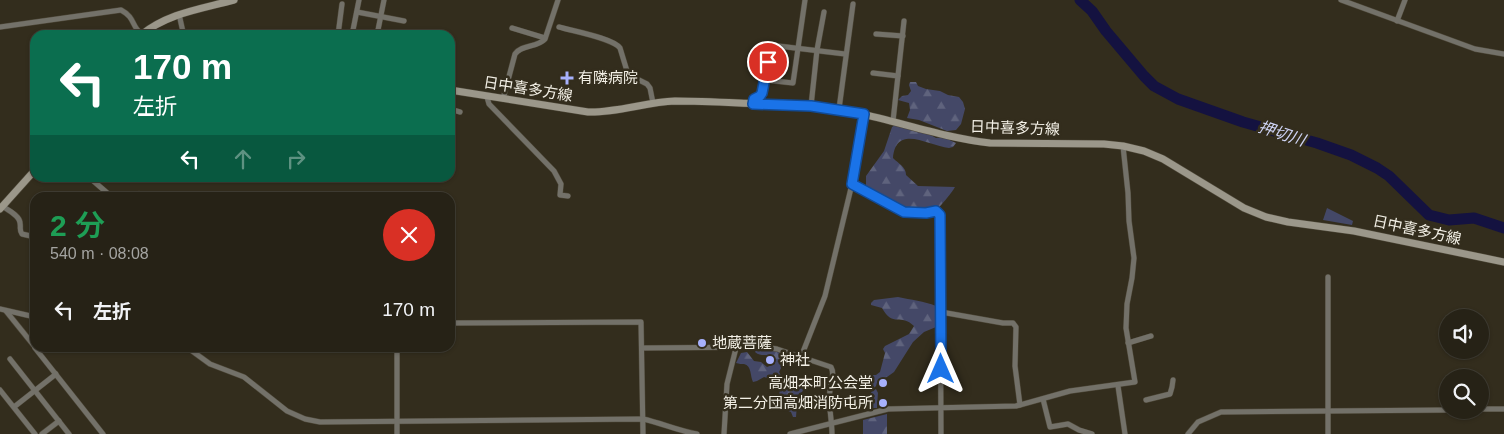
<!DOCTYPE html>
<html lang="ja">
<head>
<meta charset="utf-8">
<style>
	body { margin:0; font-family:Helvetica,"Noto Sans JP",sans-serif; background:#322f23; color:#f1f3f6; height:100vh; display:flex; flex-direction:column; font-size:19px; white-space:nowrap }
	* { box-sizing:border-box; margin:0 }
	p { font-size:16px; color:#a4a4a1 }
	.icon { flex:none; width:28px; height:28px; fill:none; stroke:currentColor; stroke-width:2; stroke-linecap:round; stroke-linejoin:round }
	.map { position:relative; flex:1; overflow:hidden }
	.sheet { position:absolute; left:30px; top:192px; width:425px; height:160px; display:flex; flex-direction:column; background:#262216; border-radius:15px; box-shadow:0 1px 4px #0004,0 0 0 1px #423f35 }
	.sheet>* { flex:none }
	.banner { position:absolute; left:30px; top:30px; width:425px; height:152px; border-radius:15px; box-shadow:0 1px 4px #0004,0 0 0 1px #423f35; background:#0b6e4f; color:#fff; overflow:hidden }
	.fabs { position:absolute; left:1439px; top:309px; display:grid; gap:10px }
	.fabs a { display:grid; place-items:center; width:50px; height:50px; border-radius:50%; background:#262216; box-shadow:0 1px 4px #0004,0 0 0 1px #423f35; font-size:25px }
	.pin { position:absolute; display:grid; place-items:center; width:42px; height:42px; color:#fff; margin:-21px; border:2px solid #fff; border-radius:50%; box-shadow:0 1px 5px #0007 }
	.me { position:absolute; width:55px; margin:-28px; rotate:0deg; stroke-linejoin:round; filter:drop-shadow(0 0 4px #0008) }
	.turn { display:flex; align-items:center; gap:18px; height:105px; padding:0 20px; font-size:22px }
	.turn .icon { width:65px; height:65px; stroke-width:2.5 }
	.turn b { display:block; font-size:35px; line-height:42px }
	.lanes { display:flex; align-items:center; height:48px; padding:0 20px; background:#0003; justify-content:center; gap:25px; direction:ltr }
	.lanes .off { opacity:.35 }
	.round { display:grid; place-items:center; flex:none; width:52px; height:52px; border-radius:26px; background:#322f23 }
	.head { display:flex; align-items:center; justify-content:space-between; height:85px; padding:0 20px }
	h1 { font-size:30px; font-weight:600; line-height:38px; color:#1e9e55 }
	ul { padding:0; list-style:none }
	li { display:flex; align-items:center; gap:15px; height:65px; padding:0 20px }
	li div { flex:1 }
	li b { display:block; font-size:19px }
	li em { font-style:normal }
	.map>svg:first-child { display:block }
	.forest { fill:url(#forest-firs) }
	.green { fill:#444867 }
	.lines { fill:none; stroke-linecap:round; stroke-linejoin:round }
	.river { stroke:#141240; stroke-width:11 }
	.minor-casing { stroke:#4e4839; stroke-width:6 }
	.secondary-casing { stroke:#4e4839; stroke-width:8 }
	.minor { stroke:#737169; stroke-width:5 }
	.secondary { stroke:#9b978a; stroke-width:7 }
	.route-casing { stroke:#114b97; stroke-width:12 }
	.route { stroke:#1a73e8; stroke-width:9 }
	.poi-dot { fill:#a7b1fc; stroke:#332d1d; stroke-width:2 }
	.labels { text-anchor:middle; stroke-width:5; stroke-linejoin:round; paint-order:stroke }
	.poi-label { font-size:15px; fill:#f2efe5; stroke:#332d1d; text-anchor:start }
	.street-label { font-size:15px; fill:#f2efe5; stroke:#332d1d }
	.water-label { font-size:16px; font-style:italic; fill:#ced3f4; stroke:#332d1d }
</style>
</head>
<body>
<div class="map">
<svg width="1504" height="434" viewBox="0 0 1504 434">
	<defs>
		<pattern id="forest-firs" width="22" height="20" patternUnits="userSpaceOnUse" patternTransform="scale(1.25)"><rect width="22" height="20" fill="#444867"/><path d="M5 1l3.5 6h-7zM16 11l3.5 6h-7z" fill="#5f637d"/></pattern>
	</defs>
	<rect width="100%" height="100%" fill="#332d1d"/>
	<!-- forest -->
	<g class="forest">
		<path d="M910 82H916L918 86 926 89 940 91 948 95 959 97 963 102 965 109 961 124 956 130 947 131 919 120 907 118 910 110 909 103 898 100 902 96 908 95 911 91 909 85Z"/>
		<path d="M897 124 927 133 936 138 943 137 956 143 953 147 949 148C929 146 896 123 893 158 899 164 906 167 906 175L918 186 955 187C953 191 941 206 938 208 918 218 882 198 866 187V176L884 151 892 127Z"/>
		<path d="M898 297C911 300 924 301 936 306 939 312 938 321 936 327L924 332 913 342 894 372 887 377 878 379 876 386 873 389 865 390C863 384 863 380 867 375H876L880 372 885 353 883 349 885 346 909 334 914 326C901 313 893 328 882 308L871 305V303L874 300Z"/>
		<path d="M762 348 782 352 785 354 784 362 779 372 783 379 780 382 764 377 757 381 753 382C750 376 752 366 744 364 742 364 739 364 736 363L741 353 747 352 754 361 761 362 767 367 775 364V359C767 352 762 358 755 352L756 349Z"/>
		<path d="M800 378 807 380 809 384 801 393 791 399V401L792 403H797L796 417H793L791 412 781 408 778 399 780 390 787 387 789 382Z"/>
		<path d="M887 414V434H863V420Z"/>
	</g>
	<!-- green -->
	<g class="green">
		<path d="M1327 208 1353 221 1352 225 1323 220Z"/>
		<path d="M876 389 878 393 877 406V408H872L870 402 871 392Z"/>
	</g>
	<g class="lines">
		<!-- river -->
		<path class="river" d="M1080 0 1092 11 1106 31 1144 76 1154 86 1178 99 1243 122 1317 143 1351 155 1377 168 1389 176 1429 215 1449 220 1474 218 1504 228"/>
		<defs>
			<g id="minor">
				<path d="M1341 0 1475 49 1504 54"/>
				<path d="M357 12 404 21"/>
				<path d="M179 14 183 32 185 35"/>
				<path d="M1397 21 1405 0"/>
				<path d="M0 27 121 10C136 18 131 27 142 34"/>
				<path d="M559 27C572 31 613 38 620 48L627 71 633 77 647 84 650 88 653 103"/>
				<path d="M512 28 545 38"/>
				<path d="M876 34 903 36"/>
				<path d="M338 35 342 4"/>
				<path d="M352 35 359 0"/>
				<path d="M377 35 384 0"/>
				<path d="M873 73 898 76"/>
				<path d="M766 80 793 83 805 0"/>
				<path d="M487 97 489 104 554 171 561 184 560 195 568 196"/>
				<path d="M503 99 515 54C522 44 537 48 545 39L558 0"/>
				<path d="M753 104 754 99 762 93 766 78 770 45 845 54"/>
				<path d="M811 106 817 50 824 12"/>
				<path d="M450 109 460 112"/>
				<path d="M839 109 853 4"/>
				<path d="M893 121 904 21"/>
				<path d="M90 178 113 198"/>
				<path d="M852 184 904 212 918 213 936 211 940 215 941 434"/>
				<path d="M135 198 139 194"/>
				<path d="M2 206C8 210 20 216 20 223 21 228 19 230 22 234L35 237"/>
				<path d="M0 309 35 317"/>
				<path d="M6 311 35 347"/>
				<path d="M941 312 1003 323H1013L1016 327 1015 366 1020 405"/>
				<path d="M450 323 641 322 643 434"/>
				<path d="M1128 343 1151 336"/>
				<path d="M35 348 103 434"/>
				<path d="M126 348C144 351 160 350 179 348"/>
				<path d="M188 348 210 364 244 377 287 411 305 419 320 422 643 419C661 423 679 431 697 434"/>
				<path d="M642 348 764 347 777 349 831 367C835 374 831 382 830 390 828 404 832 420 832 434"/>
				<path d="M801 357 825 296 852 184 864 114"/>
				<path d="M10 359 69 434"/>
				<path d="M1118 386 1125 434"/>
				<path d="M0 390 35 434"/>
				<path d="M1043 399 1050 427 1068 424 1079 430 1092 434"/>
				<path d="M1146 400 1170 394 1172 387 1173 380"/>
				<path d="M14 407 56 374"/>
				<path d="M1480 409H1504"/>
				<path d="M42 434 59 421"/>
				<path d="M397 434V348"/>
				<path d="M724 434 727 384 736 348"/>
				<path d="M790 434 888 409 1016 406 1070 391 1135 382 1126 328 1127 304 1132 278 1134 258 1129 221 1128 193 1123 146"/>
				<path d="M1188 434 1198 422 1221 412 1448 410"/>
				<path d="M1328 434V277"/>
			</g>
			<g id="secondary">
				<path d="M141 35C168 13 201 9 234 0"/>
				<path d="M450 90 588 112C617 113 646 102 675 101 696 101 718 102 739 103 763 104 788 104 812 106 873 111 929 136 990 143L1104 144 1123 146 1144 151 1163 159 1244 208 1266 217 1288 222 1354 231 1504 262"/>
				<path d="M0 209 35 170"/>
			</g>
		</defs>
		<!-- minor casing -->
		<use href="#minor" class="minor-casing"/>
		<!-- secondary casing -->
		<use href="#secondary" class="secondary-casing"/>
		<!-- minor -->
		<use href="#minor" class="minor"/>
		<!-- secondary -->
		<use href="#secondary" class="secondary"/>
	</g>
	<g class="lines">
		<defs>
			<path id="route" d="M768 62 762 93 760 96 754 99 753 104 811 106 864 114 852 184 904 212 926 213 936 211 940 215 941 369"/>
		</defs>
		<!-- route casing -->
		<use href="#route" class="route-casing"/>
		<!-- route -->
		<use href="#route" class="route"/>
	</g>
	<!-- markers -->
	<g class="poi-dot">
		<path d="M564.5 70.5h5v5h5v5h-5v5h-5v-5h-5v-5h5z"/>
		<circle cx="702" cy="343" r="5"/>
		<circle cx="770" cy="360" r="5"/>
		<circle cx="883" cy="383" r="5"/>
		<circle cx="883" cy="403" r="5"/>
	</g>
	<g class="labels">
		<!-- poi labels -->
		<g class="poi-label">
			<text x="578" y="83">有隣病院</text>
			<text x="712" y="348">地蔵菩薩</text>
			<text x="780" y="365">神社</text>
			<text x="873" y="388" text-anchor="end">高畑本町公会堂</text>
			<text x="873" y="408" text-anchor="end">第二分団高畑消防屯所</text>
		</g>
		<!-- street labels -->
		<g class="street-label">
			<text transform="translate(528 89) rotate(9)" y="5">日中喜多方線</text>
			<text transform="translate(1015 128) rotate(2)" y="5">日中喜多方線</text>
			<text transform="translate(1417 230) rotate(12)" y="5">日中喜多方線</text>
		</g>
		<!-- water labels -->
		<g class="water-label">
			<text transform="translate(1282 133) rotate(18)" y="6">押切川</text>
		</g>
	</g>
</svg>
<div class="fabs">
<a><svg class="icon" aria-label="sound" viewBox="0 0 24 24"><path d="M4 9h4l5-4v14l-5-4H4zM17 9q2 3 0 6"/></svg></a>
<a><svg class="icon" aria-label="search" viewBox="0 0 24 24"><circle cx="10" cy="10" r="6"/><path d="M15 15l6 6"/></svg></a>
</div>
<div class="pin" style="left:768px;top:62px;background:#d93025"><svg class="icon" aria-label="arrive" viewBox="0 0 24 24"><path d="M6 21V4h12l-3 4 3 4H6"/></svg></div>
<svg class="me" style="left:941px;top:369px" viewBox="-20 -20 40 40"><path d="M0-17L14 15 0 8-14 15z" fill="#1a73e8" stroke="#fff" stroke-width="4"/></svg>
<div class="banner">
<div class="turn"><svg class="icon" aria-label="left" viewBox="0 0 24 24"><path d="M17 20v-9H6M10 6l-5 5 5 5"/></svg><div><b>170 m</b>左折</div></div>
<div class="lanes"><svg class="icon" aria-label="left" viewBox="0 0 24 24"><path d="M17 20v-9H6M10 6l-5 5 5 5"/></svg><svg class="icon off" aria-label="ahead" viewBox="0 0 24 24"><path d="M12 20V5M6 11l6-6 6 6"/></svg><svg class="icon off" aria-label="right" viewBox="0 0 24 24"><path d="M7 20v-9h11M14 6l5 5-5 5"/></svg></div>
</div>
<section class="sheet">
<div class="head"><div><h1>2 分</h1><p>540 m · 08:08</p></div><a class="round" style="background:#d93025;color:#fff"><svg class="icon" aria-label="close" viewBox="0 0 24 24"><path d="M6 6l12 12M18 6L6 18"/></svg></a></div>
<ul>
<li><svg class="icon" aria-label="left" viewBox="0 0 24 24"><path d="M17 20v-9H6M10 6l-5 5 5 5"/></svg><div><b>左折</b></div><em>170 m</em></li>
</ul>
</section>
</div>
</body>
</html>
